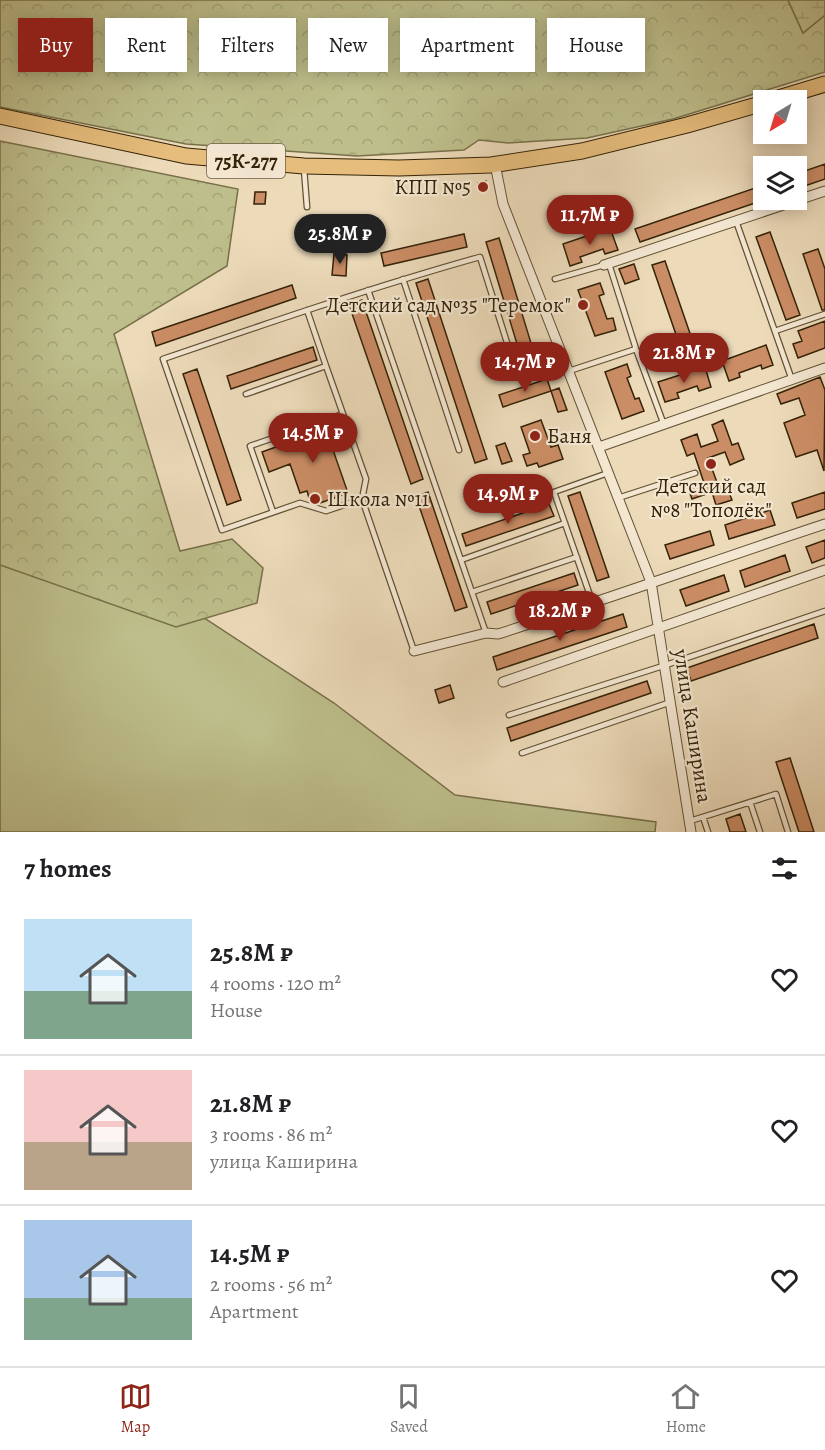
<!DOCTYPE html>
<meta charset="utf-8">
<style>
:root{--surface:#fff;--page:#f6f6f6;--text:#202124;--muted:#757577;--line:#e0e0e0;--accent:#8f2418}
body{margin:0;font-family:Alegreya,serif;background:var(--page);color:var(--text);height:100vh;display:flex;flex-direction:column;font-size:22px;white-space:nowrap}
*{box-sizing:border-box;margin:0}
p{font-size:20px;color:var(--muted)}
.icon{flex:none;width:33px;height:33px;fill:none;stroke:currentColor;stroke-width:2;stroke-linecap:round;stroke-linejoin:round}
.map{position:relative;height:832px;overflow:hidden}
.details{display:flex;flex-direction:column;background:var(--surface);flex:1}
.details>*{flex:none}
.guide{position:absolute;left:18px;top:18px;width:789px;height:54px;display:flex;gap:12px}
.needle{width:39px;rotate:218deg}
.fabs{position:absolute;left:753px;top:90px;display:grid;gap:12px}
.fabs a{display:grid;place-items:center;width:54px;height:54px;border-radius:0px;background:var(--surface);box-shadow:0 3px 15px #0003;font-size:30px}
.price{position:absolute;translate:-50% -51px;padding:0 14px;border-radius:21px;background:var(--accent);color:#fff;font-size:20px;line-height:39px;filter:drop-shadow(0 2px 3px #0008)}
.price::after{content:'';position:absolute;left:50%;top:36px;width:18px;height:14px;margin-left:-9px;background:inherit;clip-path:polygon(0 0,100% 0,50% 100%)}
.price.current{background:#222;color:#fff}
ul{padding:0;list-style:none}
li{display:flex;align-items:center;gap:18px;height:150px;padding:0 24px}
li+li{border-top:2px solid var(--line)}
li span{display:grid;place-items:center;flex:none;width:168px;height:120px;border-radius:0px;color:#555}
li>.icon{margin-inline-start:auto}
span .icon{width:72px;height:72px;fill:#fffc;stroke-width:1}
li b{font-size:26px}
h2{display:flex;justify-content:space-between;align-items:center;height:72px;padding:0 24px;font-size:26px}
.tag{padding:0 21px;border-radius:0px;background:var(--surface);box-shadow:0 3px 15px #0003;font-size:21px;line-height:54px}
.tag.current{background:var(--accent);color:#fff}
.tab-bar{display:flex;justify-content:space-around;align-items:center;height:84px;border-top:2px solid var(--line);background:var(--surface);font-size:16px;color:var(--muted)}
.tab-bar a{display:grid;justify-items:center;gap:3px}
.tab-bar .current{color:var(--accent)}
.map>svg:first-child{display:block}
</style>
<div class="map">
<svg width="825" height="832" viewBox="0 0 825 832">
<defs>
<pattern id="forest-crowns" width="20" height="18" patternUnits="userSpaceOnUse" patternTransform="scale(1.5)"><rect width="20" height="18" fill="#bdbe8b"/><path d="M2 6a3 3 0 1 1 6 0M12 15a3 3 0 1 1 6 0" fill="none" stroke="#a3a376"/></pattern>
<pattern id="wetland-marsh" width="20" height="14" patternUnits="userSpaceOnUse" patternTransform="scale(1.5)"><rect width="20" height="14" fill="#bdbe8b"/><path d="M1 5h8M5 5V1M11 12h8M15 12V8" fill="none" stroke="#a3a376"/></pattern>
</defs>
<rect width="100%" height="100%" fill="#ecdab9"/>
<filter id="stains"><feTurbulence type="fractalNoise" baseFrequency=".00333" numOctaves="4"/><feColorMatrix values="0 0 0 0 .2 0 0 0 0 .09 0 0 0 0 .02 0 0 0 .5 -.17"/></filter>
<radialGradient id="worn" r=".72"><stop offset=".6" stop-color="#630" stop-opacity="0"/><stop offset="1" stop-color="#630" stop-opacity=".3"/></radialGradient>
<path fill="#bdbe8b" stroke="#78704a" stroke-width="1.5" d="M0,521L76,534L334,703L455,795L656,822L655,832H0Z"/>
<path fill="url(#forest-crowns)" stroke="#78704a" stroke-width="1.5" d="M0,0H788L803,33L825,15V72L673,119L587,138L508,143L479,140L464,150L357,156L186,144L0,107Z
M0,141L238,189L227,266L114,334L180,551L232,539L263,568L257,603L176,627L0,565Z"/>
<path fill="url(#wetland-marsh)" stroke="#78704a" stroke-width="1.5" d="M788,0H825V15L803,33Z"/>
<path fill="#cb8d65" stroke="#342308" stroke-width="1.5" d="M825,164V179L796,189V174Z
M486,181L488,190L480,192L478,183Z
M764,185V200L640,242L635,229Z
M255,192H266L265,204H254Z
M610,228L618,250L605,254L603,249L580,257L582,262L570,266L563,244Z
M770,232L800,315L786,320L756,237Z
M464,234L467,247L384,266L381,253Z
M499,238L534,353L521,357L486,242Z
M818,249L825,269V310H822L803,254Z
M334,254L347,255L346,276L332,275Z
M665,261L694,345L681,349L652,265Z
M634,264L639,279L625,284L619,269Z
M428,279L487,459L475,463L416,283Z
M600,283L604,294L599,296L607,319L613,318L616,330L595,336L578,290Z
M292,285L296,298L156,346L152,332Z
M362,300L423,479L411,484L349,305Z
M825,321V348L798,358L793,344L802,341L798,331Z
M766,345L773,365L762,369L761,365L739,373L740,377L729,381L722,361Z
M313,347L317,360L231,389L227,376Z
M627,364L631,376L627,378L635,399L639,398L644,411L622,419L605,372Z
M705,367L711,387L699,391L697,386L677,393L679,398L665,402L658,382Z
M197,369L241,500L227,505L183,374Z
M820,377L825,390L824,471L817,450L796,457L784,423L805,415L799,398L781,404L777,394Z
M547,379L551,391L503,407L499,395Z
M559,388L567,410L558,412L551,391Z
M541,420L551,447L558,445L563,459L539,467L537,463L527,466L523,455L530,453L521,427Z
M723,420L732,445L738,443L744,459L730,465L725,452L708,458L718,485L725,482L732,500L716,505L712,492L692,499L688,488L704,483L694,453L687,456L681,440L697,434L701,447L718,441L712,425Z
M336,422L344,446L333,450L348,493L320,503L318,495L309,498L307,491L300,493L290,464L269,472L262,452L287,443L289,450L320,440L316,429Z
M505,443L512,461L502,464L496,446Z
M428,492L467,607L455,611L416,497Z
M580,492L609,577L597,581L568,496Z
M825,492V509L797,518L792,503Z
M549,504L554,516L466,546L462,534Z
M770,510L775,525L729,539L725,525Z
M710,531L714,545L670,559L665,545Z
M825,540V558L812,563L806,547Z
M785,555L790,571L745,587L740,571Z
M574,573L578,585L491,614L487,602Z
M724,575L729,591L686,606L680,590Z
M623,614L627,627L497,670L493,657Z
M814,624L818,638L691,681L687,668Z
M647,681L651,693L511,741L507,728Z
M450,685L454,698L439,703L435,690Z
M790,758L814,832H799L776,762Z
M740,814L746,832H730L726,819Z"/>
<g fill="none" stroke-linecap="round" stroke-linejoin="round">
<g stroke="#625134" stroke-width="7">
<path id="lane" d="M304,169L307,207
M736,221L792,380
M609,264L636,349L664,425
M403,279L459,450
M555,279L604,265
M368,290L486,633
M775,331L825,314
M326,366L366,479L362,499L414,651
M569,371L636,349
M246,394L326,366L307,310
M618,498L695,473
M362,499L326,511L300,503L222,530L163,359C268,323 373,287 480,257L515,368L562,354
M273,512L250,446L343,414
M461,560L565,523
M472,592L577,557
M593,604L554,492L608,473
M509,715L666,665L825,611
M522,753L671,702
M750,802L760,832
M703,817L708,832
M690,821L776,794L788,832"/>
</g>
<g stroke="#625134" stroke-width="11">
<path id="street" d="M495,164L503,204L651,582L691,832
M604,265L825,191
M599,447L825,368
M414,651L486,633L498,634C608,599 716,560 825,524
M503,682L825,570"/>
</g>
<g stroke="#342308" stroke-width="17">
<path id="primary" d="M772,100L825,84
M0,116L186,156L304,166L399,168L491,165L582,151L687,125L764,103"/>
</g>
<use href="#lane" stroke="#f3e7d2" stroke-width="4.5"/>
<use href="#street" stroke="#f3e7d2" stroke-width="9"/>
<use href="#primary" stroke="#e6bd7c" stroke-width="15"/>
</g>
<g fill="#8f2418" stroke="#f3e7d2" stroke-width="2">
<circle cx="483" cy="187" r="6"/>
<circle cx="583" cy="305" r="6"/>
<circle cx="535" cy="436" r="6"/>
<circle cx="711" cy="464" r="6"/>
<circle cx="315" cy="499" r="6"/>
</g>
<g text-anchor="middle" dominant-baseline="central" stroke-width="4.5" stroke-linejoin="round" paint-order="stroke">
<rect fill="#f3e7d2" stroke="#6d5e45" stroke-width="1.5" x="207" y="144" width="78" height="34" rx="4.5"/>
<g font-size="20" font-weight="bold" fill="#342308">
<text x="246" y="161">75К-277</text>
</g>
<g font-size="21" fill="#342308" stroke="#f3e7d2" text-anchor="end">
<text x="471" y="187">КПП №5</text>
<text x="571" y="305">Детский сад №35 "Теремок"</text>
<text x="547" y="436" text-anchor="start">Баня</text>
<text x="711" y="486" text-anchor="middle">Детский сад<tspan x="711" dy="24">№8 "Тополёк"</tspan></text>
<text x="327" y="499" text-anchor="start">Школа №11</text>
</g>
<g font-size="21" fill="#342308" stroke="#f3e7d2">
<text transform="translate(693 726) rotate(81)">улица Каширина</text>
</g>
</g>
<rect width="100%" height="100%" filter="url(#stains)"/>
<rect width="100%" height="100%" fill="url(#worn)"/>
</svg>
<div class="fabs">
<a><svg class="needle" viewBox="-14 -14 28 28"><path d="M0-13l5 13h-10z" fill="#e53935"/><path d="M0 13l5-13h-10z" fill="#757577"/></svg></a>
<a><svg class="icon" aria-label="layers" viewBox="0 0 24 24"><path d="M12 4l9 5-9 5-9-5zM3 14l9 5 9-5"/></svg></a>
</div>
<b class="price" style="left:590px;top:246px">11.7M ₽</b>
<b class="price current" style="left:340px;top:265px">25.8M ₽</b>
<b class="price" style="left:684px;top:384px">21.8M ₽</b>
<b class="price" style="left:525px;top:393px">14.7M ₽</b>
<b class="price" style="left:313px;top:464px">14.5M ₽</b>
<b class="price" style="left:508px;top:525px">14.9M ₽</b>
<b class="price" style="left:560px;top:642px">18.2M ₽</b>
<div class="guide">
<a class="tag current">Buy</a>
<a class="tag">Rent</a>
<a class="tag">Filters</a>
<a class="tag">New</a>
<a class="tag">Apartment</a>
<a class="tag">House</a>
</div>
</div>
<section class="details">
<h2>7 homes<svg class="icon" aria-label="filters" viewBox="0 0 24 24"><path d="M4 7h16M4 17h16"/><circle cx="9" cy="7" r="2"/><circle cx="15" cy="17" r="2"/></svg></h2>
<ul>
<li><span style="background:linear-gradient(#bfe0f5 60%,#7fa58c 0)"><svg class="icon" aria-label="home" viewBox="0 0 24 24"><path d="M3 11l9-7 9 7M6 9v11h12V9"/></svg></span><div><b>25.8M ₽</b><p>4 rooms · 120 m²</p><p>House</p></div><svg class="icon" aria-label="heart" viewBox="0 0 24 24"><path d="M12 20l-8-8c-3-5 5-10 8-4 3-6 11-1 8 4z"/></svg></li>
<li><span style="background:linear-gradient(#f6c9c9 60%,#b9a48a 0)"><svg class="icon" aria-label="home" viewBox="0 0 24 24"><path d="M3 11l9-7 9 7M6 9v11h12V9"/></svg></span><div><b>21.8M ₽</b><p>3 rooms · 86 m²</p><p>улица Каширина</p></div><svg class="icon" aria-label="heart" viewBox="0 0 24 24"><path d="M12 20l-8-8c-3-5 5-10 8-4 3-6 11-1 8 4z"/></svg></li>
<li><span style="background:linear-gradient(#a9c7e8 65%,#7fa58c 0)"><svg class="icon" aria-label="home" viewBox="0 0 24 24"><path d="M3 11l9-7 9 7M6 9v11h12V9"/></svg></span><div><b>14.5M ₽</b><p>2 rooms · 56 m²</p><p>Apartment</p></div><svg class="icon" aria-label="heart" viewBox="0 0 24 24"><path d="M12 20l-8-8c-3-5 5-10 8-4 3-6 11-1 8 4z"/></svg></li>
</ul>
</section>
<nav class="tab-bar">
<a class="current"><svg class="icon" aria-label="map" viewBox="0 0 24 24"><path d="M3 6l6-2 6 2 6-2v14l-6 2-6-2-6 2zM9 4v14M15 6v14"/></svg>Map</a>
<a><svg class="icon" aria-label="saved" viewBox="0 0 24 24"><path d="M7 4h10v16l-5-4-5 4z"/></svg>Saved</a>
<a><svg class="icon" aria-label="home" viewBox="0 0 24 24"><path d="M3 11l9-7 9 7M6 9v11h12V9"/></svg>Home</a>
</nav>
